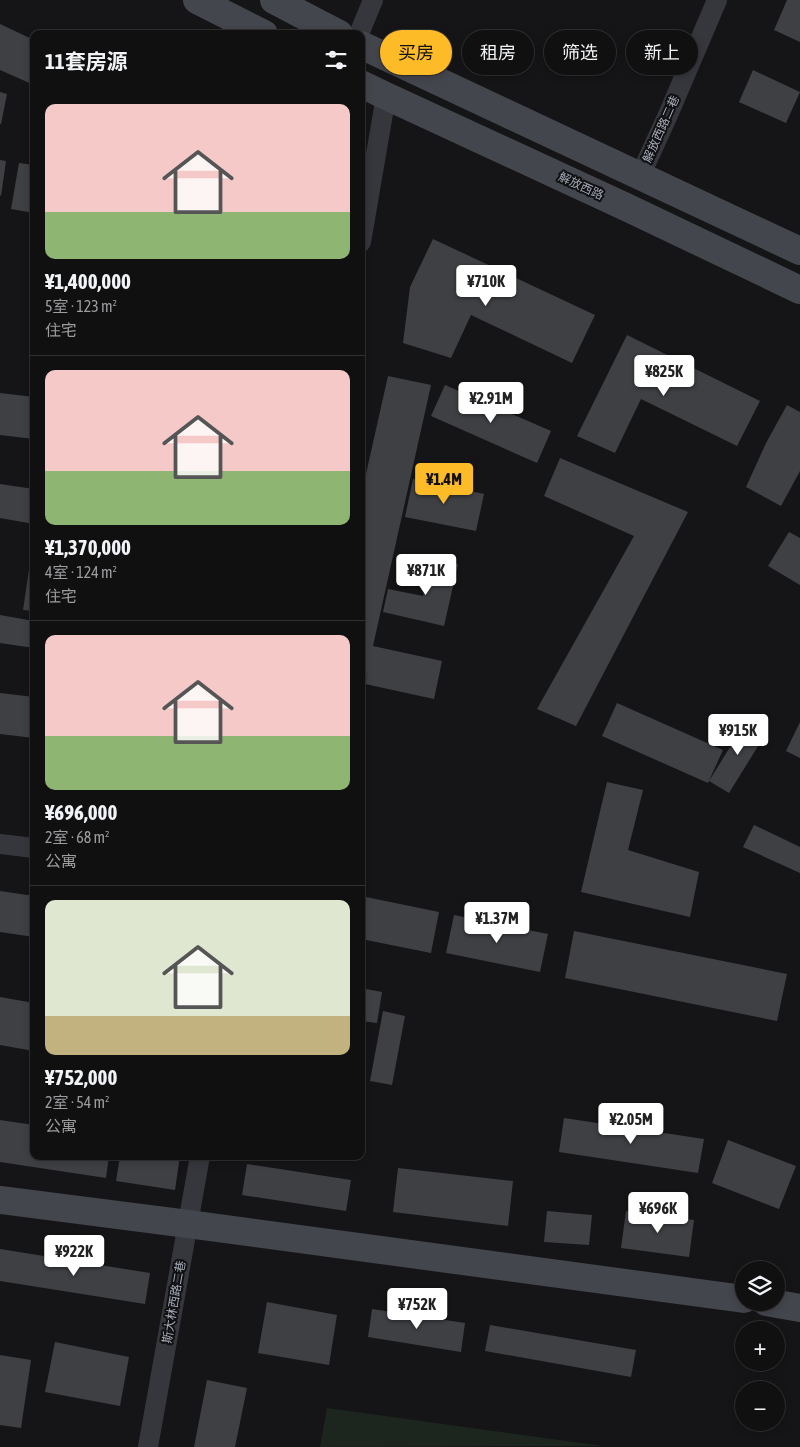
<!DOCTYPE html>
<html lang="zh">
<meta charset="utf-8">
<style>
:root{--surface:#101011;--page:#19191a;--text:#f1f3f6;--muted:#9c9d9f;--line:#303031;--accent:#fdbb28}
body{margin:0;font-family:"Asap Condensed","Noto Sans SC",sans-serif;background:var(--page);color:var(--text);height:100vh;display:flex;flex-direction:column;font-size:19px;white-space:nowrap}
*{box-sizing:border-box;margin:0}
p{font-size:16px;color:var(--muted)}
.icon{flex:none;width:28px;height:28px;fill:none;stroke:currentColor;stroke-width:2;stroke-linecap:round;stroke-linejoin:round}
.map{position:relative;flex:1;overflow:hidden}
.drawer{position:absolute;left:30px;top:30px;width:335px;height:1130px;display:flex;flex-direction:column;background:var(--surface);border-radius:10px;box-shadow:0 2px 8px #0003,0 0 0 1px var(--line)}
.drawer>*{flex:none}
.guide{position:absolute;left:380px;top:30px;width:345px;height:45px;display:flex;gap:10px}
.controls{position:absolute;left:735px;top:1261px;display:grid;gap:10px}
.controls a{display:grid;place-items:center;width:50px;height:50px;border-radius:50%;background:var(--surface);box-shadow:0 2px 8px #0003,0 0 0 1px var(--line);font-size:25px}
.price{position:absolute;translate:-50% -42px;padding:0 11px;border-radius:5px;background:#fff;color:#222;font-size:16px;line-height:32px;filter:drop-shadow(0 1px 2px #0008)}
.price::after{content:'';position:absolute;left:50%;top:30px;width:15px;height:11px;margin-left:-8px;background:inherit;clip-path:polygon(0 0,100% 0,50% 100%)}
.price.active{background:var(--accent);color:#111}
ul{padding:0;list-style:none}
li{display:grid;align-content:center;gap:10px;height:265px;padding:0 15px}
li+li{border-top:1px solid var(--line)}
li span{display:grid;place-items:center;height:155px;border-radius:10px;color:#555}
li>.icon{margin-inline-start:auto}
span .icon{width:90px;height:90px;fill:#fffc;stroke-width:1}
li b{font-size:21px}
h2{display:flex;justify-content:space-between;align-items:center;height:60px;padding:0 15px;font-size:21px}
.pill{padding:0 18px;border-radius:22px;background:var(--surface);box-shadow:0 2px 8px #0003,0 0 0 1px var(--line);font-size:18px;line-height:45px}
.pill.active{background:var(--accent);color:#111}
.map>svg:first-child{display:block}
</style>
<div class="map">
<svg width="800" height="1447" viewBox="0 0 800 1447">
<rect width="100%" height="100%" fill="#151517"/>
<path fill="#1d261e" d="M327,1408L603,1446L320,1447Z"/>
<path fill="#3f4044" d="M787,0H800V42L774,30Z
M0,24L34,40V85L0,70Z
M753,70L800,92L786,123L739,102Z
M0,92L7,94L1,124H0Z
M0,160L6,161L1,196L0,195Z
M19,163L34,165V213L11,209Z
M433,239L595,315L572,363L471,315L451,358L403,343L410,287Z
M627,335L760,401L737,446L641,399L615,453L577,436Z
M388,376L431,385L373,646L442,661L434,699L365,684L368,671L365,682L361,681V496Z
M445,385L551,431L537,463L431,416Z
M0,393L34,397V439L0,435Z
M787,405L800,412V471L781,506L746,487L766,443Z
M560,458L688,512L576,726L537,709L634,536L544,496Z
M413,479L484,494L476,531L405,517Z
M0,484L34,489V524L0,518Z
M789,532L800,538V585L768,566Z
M432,558L458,564L444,626L383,612L388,589L423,596Z
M30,563H34V611L23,610Z
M0,615L34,621V648L0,643Z
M0,693L34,697V738L0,734Z
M617,703L723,750L708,783L602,736Z
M748,718L768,730L729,793L709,781Z
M800,722V758L786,751Z
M607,782L643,790L628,850L699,872L690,917L581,892Z
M754,825L800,847V873L743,847Z
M0,891L34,896V937L0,932Z
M361,896L439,912L431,953L361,939Z
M454,915L548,934L540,972L446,953Z
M574,931L787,974L777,1021L565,978Z
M361,988L382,992L377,1023L361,1021Z
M0,997L34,1003V1051L0,1045Z
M383,1011L405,1016L392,1085L370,1081Z
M564,1118L704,1139L698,1173L559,1152Z
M0,1120L34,1125V1156H109L106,1178L0,1162Z
M728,1140L796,1166L779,1209L712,1183Z
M120,1156H180L175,1190L116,1181Z
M247,1164L351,1180L346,1211L242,1195Z
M398,1168L513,1181L508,1226L393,1212Z
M547,1211L592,1215L589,1245L544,1242Z
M626,1211L694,1220L689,1257L621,1248Z
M0,1249L150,1273L145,1304L0,1281Z
M267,1302L337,1315L329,1365L258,1353Z
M372,1309L465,1323L461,1352L368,1337Z
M490,1325L636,1350L631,1377L485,1351Z
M55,1342L129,1357L120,1406L45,1392Z
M0,1355L31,1360L21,1428L0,1425Z
M207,1380L247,1388L235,1447H194Z"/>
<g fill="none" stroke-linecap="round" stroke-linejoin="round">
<path stroke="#36373d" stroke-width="20" d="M359,34L373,0
M640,176L668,115L717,0
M361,242L386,96
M0,844L34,848
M148,1447L200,1156"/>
<path stroke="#44464d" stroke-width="28" d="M197,0L264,34
M274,0L339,34
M361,45L800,251
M361,84L386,96L626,207L800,290
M0,1200L188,1224L744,1299
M766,1302L800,1308"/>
</g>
<g text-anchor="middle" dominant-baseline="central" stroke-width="4" stroke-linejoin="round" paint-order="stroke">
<g font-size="12" fill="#a6abb8" stroke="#101012">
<text transform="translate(661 129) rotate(-66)">解放西路二巷</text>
<text transform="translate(581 186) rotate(25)">解放西路</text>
<text transform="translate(174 1302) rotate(-80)">斯大林西路二巷</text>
</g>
</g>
</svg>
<div class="controls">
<a><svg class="icon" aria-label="layers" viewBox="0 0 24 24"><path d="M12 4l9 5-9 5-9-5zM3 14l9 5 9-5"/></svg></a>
<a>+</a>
<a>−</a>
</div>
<b class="price" style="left:486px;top:307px">¥710K</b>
<b class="price" style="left:664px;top:397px">¥825K</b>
<b class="price" style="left:491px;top:424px">¥2.91M</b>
<b class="price active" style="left:444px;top:505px">¥1.4M</b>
<b class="price" style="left:426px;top:596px">¥871K</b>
<b class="price" style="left:738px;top:756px">¥915K</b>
<b class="price" style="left:497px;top:944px">¥1.37M</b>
<b class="price" style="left:631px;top:1145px">¥2.05M</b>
<b class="price" style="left:658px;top:1234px">¥696K</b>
<b class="price" style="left:74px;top:1277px">¥922K</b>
<b class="price" style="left:417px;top:1330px">¥752K</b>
<div class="guide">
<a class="pill active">买房</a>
<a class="pill">租房</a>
<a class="pill">筛选</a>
<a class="pill">新上</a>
</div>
<section class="drawer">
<h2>11套房源<svg class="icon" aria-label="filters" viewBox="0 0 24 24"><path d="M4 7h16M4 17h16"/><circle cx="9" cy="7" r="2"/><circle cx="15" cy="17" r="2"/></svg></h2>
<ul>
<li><span style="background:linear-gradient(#f6c9c9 70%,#8fb573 0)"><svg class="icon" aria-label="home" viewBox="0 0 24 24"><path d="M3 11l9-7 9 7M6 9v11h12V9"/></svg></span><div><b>¥1,400,000</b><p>5室 · 123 m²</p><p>住宅</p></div></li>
<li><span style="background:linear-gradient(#f6c9c9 65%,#8fb573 0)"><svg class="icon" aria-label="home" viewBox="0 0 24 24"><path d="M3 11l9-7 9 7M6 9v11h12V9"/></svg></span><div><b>¥1,370,000</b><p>4室 · 124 m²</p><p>住宅</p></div></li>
<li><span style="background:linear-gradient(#f6c9c9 65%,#8fb573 0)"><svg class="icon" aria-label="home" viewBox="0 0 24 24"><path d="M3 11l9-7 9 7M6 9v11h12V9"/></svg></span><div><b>¥696,000</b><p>2室 · 68 m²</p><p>公寓</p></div></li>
<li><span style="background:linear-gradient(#dfe7d0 75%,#c2b280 0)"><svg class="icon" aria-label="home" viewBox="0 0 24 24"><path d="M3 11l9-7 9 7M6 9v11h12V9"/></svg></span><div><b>¥752,000</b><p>2室 · 54 m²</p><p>公寓</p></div></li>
</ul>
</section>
</div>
